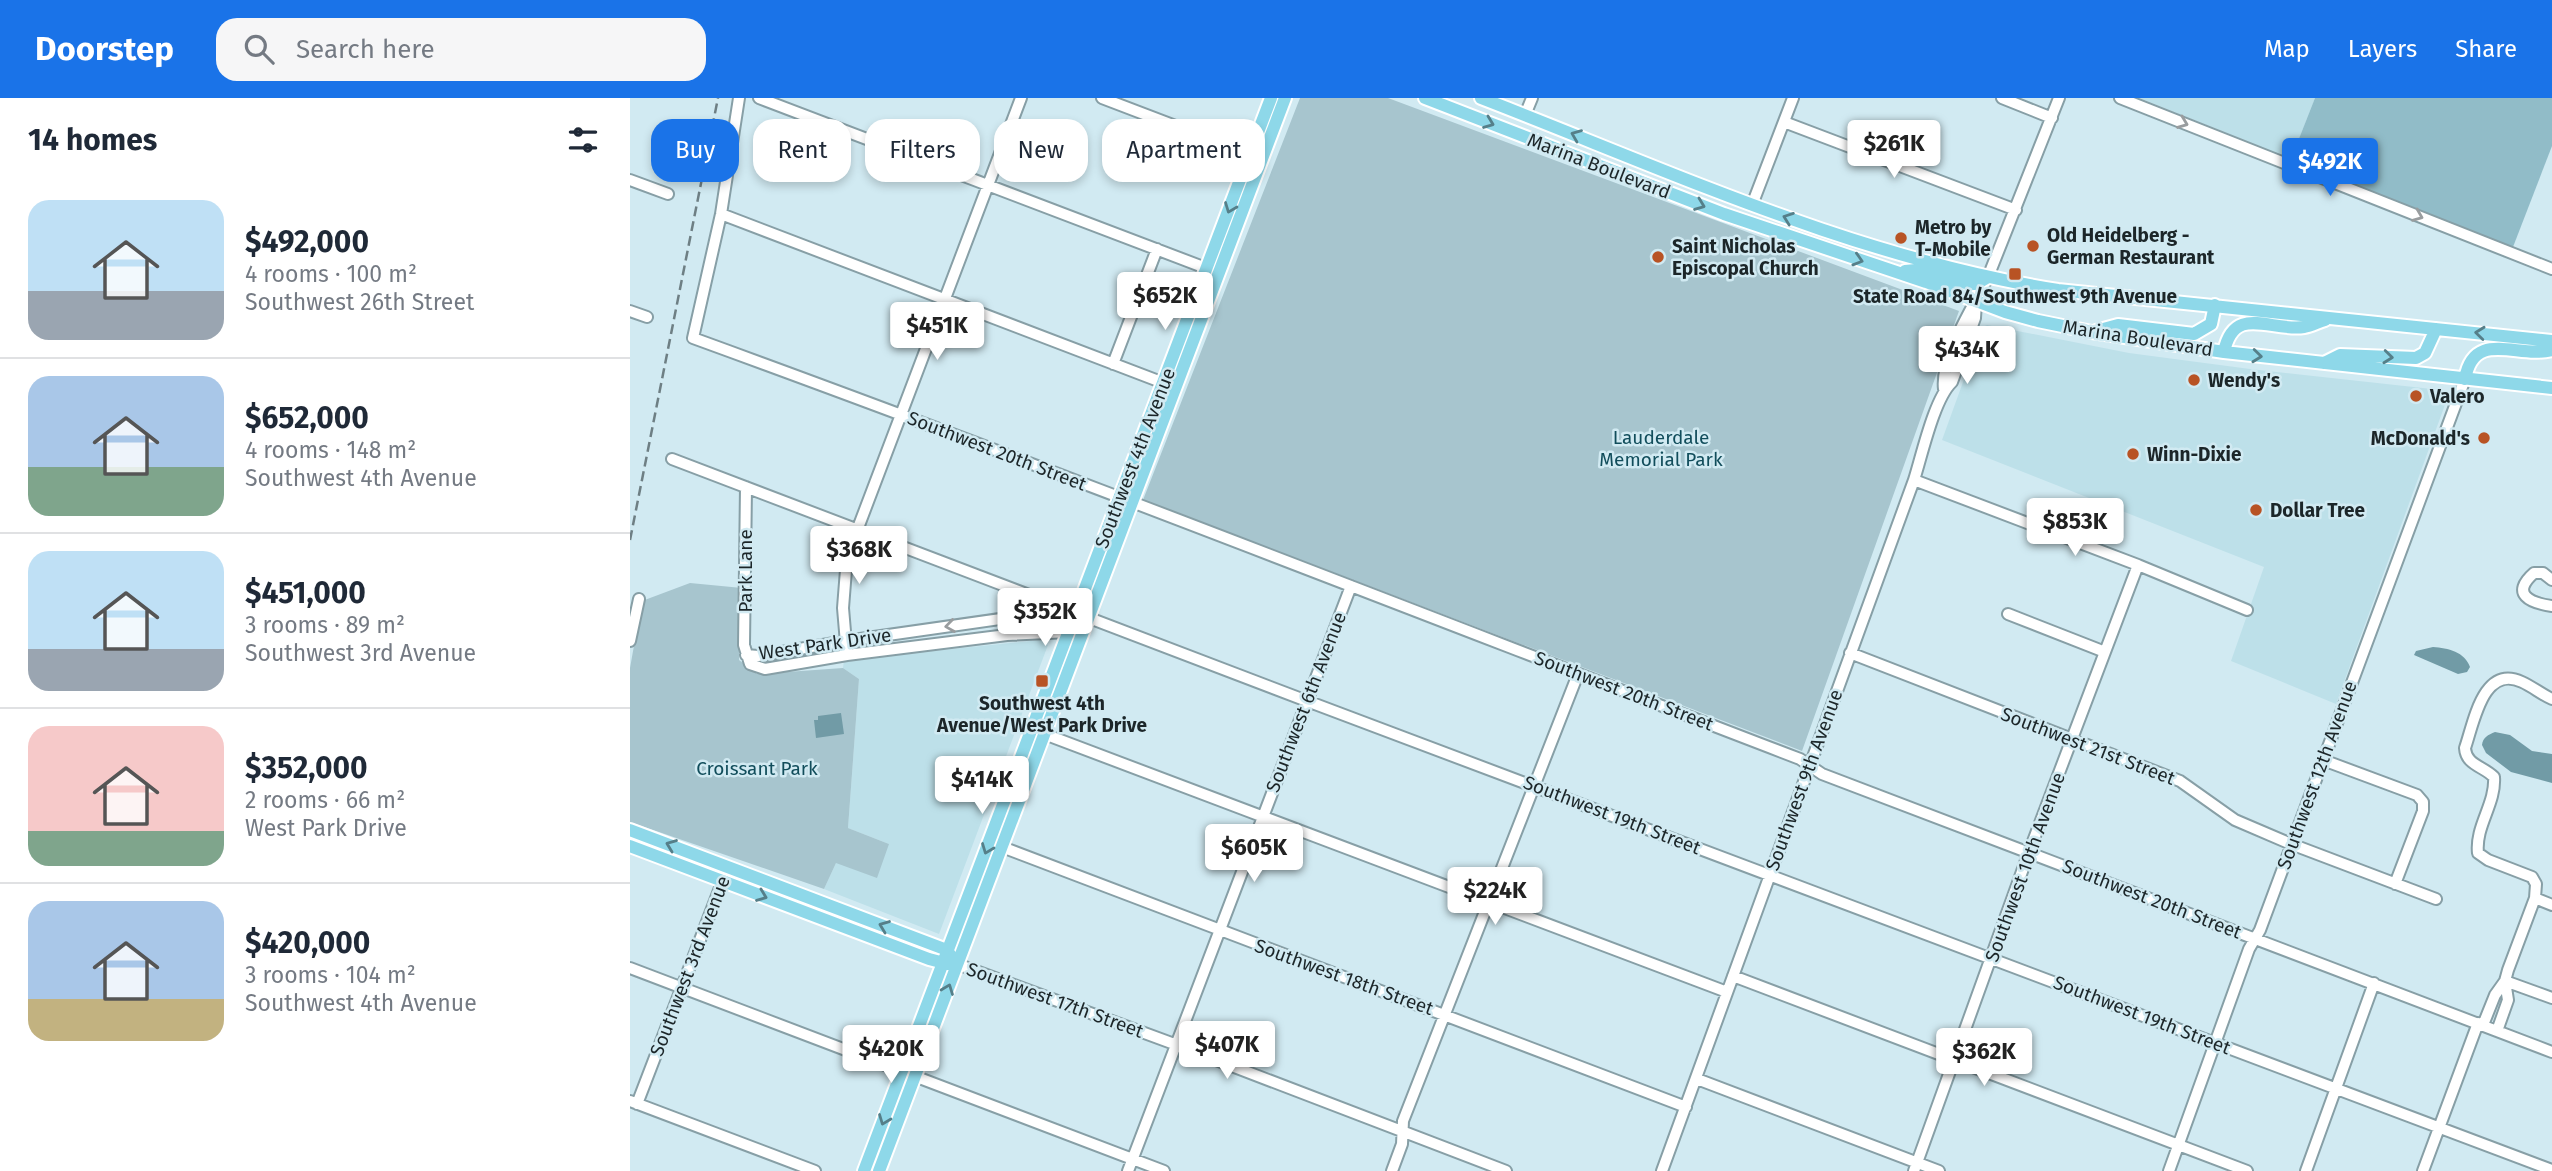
<!DOCTYPE html>
<meta charset="utf-8">
<style>
:root{--surface:#fff;--page:#f6f6f7;--text:#1f2937;--muted:#747a83;--line:#e0e1e3;--accent:#1a73e8}
body{margin:0;font-family:"Fira Sans",sans-serif;background:var(--page);color:var(--text);height:100vh;display:flex;flex-direction:column;font-size:26px;white-space:nowrap}
*{box-sizing:border-box;margin:0}
p{font-size:23px;color:var(--muted)}
.icon{flex:none;width:38px;height:38px;fill:none;stroke:currentColor;stroke-width:2;stroke-linecap:round;stroke-linejoin:round}
.map{position:relative;flex:1;overflow:hidden}
.sheet{display:flex;flex-direction:column;background:var(--surface);width:630px}
.sheet>*{flex:none}
.hud{position:absolute;left:21px;top:21px;width:665px;height:63px;display:flex;gap:14px}
.price{position:absolute;translate:-50% -60px;padding:0 16px;border-radius:7px;background:#fff;color:#222;font-size:23px;line-height:46px;filter:drop-shadow(0 2px 4px #0008)}
.price::after{content:'';position:absolute;left:50%;top:42px;width:21px;height:16px;margin-left:-10px;background:inherit;clip-path:polygon(0 0,100% 0,50% 100%)}
.price.selected{background:var(--accent);color:#fff}
ul{padding:0;list-style:none}
li{display:flex;align-items:center;gap:21px;height:175px;padding:0 28px}
li+li{border-top:2px solid var(--line)}
li span{display:grid;place-items:center;flex:none;width:196px;height:140px;border-radius:21px;color:#555}
li>.icon{margin-inline-start:auto}
span .icon{width:84px;height:84px;fill:#fffc;stroke-width:1}
li b{font-size:30px}
h2{display:flex;justify-content:space-between;align-items:center;height:84px;padding:0 28px;font-size:30px}
.chip{padding:0 24px;border-radius:21px;background:var(--surface);box-shadow:0 4px 10px #0003;font-size:24px;line-height:63px}
.chip.selected{background:var(--accent);color:#fff}
header{display:flex;align-items:center;gap:42px;box-sizing:border-box;height:98px;padding:0 35px;background:var(--accent);color:#fff}
header strong{font-size:33px}
nav{display:flex;gap:38px;margin-inline-start:auto;font-size:24px}
.search{width:490px;height:63px;background:var(--page);display:flex;align-items:center;gap:18px;box-sizing:border-box;padding:0 24px;border-radius:21px;color:var(--muted);font-size:26px}
main{display:flex;flex:1;min-height:0}
.map>svg:first-child{display:block}
</style>
<header>
<strong>Doorstep</strong>
<div class="search"><svg class="icon" aria-label="search" viewBox="0 0 24 24"><circle cx="10" cy="10" r="6"/><path d="M15 15l6 6"/></svg>Search here</div>
<nav><a>Map</a><a>Layers</a><a>Share</a></nav>
</header>
<main>
<section class="sheet">
<h2>14 homes<svg class="icon" aria-label="filters" viewBox="0 0 24 24"><path d="M4 7h16M4 17h16"/><circle cx="9" cy="7" r="2"/><circle cx="15" cy="17" r="2"/></svg></h2>
<ul>
<li><span style="background:linear-gradient(#bfe0f5 65%,#9aa5b1 0)"><svg class="icon" aria-label="home" viewBox="0 0 24 24"><path d="M3 11l9-7 9 7M6 9v11h12V9"/></svg></span><div><b>$492,000</b><p>4 rooms · 100 m²</p><p>Southwest 26th Street</p></div></li>
<li><span style="background:linear-gradient(#a9c7e8 65%,#7fa58c 0)"><svg class="icon" aria-label="home" viewBox="0 0 24 24"><path d="M3 11l9-7 9 7M6 9v11h12V9"/></svg></span><div><b>$652,000</b><p>4 rooms · 148 m²</p><p>Southwest 4th Avenue</p></div></li>
<li><span style="background:linear-gradient(#bfe0f5 70%,#9aa5b1 0)"><svg class="icon" aria-label="home" viewBox="0 0 24 24"><path d="M3 11l9-7 9 7M6 9v11h12V9"/></svg></span><div><b>$451,000</b><p>3 rooms · 89 m²</p><p>Southwest 3rd Avenue</p></div></li>
<li><span style="background:linear-gradient(#f6c9c9 75%,#7fa58c 0)"><svg class="icon" aria-label="home" viewBox="0 0 24 24"><path d="M3 11l9-7 9 7M6 9v11h12V9"/></svg></span><div><b>$352,000</b><p>2 rooms · 66 m²</p><p>West Park Drive</p></div></li>
<li><span style="background:linear-gradient(#a9c7e8 70%,#c2b280 0)"><svg class="icon" aria-label="home" viewBox="0 0 24 24"><path d="M3 11l9-7 9 7M6 9v11h12V9"/></svg></span><div><b>$420,000</b><p>3 rooms · 104 m²</p><p>Southwest 4th Avenue</p></div></li>
</ul>
</section>
<div class="map">
<svg width="1922" height="1073" viewBox="0 0 1922 1073">
<rect width="100%" height="100%" fill="#d1eaf2"/>
<path fill="#bde0e9" d="M1509,0H1685L1661,61Z
M1357,227L1499,255L1620,271L1820,293L1706,606L1601,563L1634,469L1312,342L1353,229Z
M410,542L418,547L309,836L194,791L206,765L259,746L218,730L229,581L213,570L214,562Z"/>
<path fill="#a7c5ce" d="M670,0H758L1329,213L1172,653L513,402Z
M60,485L112,490L109,562L127,576L213,570L229,581L218,730L259,746L247,780L206,765L194,791L0,724V570L12,503Z"/>
<path fill="#91bcc8" d="M1685,0H1922V48L1883,149L1661,61Z"/>
<path fill="#719ba6" d="M1803,549C1818,550 1835,554 1840,569L1837,574L1828,576L1784,557L1786,553Z
M211,615L214,636L186,640L184,622H188V618Z
M1865,634L1880,637L1902,653L1922,656V685L1881,674L1856,655L1852,647C1853,639 1858,637 1865,634Z"/>
<g fill="none" stroke-linecap="round" stroke-linejoin="round">
<g stroke="#879fa6" stroke-width="14">
<path id="minor" d="M109,0L91,116L63,240C434,375 802,520 1170,661L1192,676L1922,954
M129,0L581,172
M472,0L632,61
M1372,0L1422,20
M1490,0L1922,171
M895,17L902,0
M1154,24L1386,112
M0,82L38,96
M1122,107L1163,0
M91,116L539,287
M0,213L17,219
M483,266L527,151
M1314,291C1310,259 1344,208 1358,179L1429,0
M42,361L677,603L1922,1072
M1284,382L1508,467L1617,512
M116,389L114,547L120,566L135,571L217,557L377,537L439,534
M1922,482L1913,475H1904C1880,496 1900,505 1922,508
M1378,516L1475,554
M0,543L9,501
M1220,555L1550,683L1605,722L1661,746L1806,801
M116,557L128,558L216,543L433,512
M217,557L213,510L217,459L391,0
M1922,601C1911,596 1903,589 1892,584C1853,566 1844,624 1835,650C1836,667 1853,668 1864,679C1866,706 1845,728 1848,755L1858,762L1902,779L1906,786L1905,800L1922,807
M409,634L1097,894
M1693,662L1787,697L1793,704V713L1765,786
M372,749L1056,1009
M327,866L547,947L876,1073
M0,870L534,1073
M1103,878L1617,1073
M1875,883L1922,900
M1853,927L1865,897L1875,883
M1867,933L1878,902L1875,883L1878,872L1905,800
M1067,981L1309,1073
M0,1003L185,1073
M7,1006L98,769
M498,1073L721,488
M762,1073L772,1046L773,1023L948,576
M1032,1073L1284,382C1292,357 1304,301 1322,284L1345,220L1346,204
M1284,1073L1399,754L1508,467
M1539,1073L1619,851L1630,832L1835,281
M1676,1073L1744,885
M1793,1073L1848,925"/>
</g>
<g stroke="#fff" stroke-width="16">
<path id="major" d="M795,0L1094,116L1296,184L1375,214L1408,223L1462,234L1594,254L1922,290
M851,0C1040,73 1226,160 1428,192L1922,243
M1275,173L1286,172L1339,186H1346L1358,179
M1466,233L1488,227L1564,236L1581,226L1585,207
M1594,254C1604,205 1641,234 1674,229C1681,228 1688,224 1695,222
M1694,265L1710,257L1786,260L1795,255L1806,231
M1835,281C1844,230 1888,261 1922,252
M0,732L317,852L321,858
M0,748L299,861L318,866
M234,1073L641,0
M249,1073L655,0"/>
</g>
<use href="#minor" stroke="#fff" stroke-width="10"/>
<use href="#major" stroke="#8ed8e9" stroke-width="12"/>
<path stroke="#6e7f84" stroke-width="2.5" stroke-dasharray="10 5" stroke-linecap="butt" d="M0,442L88,0"/>
</g>
<defs><path id="oneway-chevron" d="M-2-3.5L2.5 0L-2 3.5" fill="none" stroke-width="1.6" stroke-linecap="round" stroke-linejoin="round" transform="scale(1.75)"/></defs>
<g stroke="#557f89">
<use href="#oneway-chevron" transform="translate(859 25) rotate(21)"/>
<use href="#oneway-chevron" transform="translate(946 37) rotate(-158)"/>
<use href="#oneway-chevron" transform="translate(1070 107) rotate(21)"/>
<use href="#oneway-chevron" transform="translate(600 110) rotate(111)"/>
<use href="#oneway-chevron" transform="translate(1158 120) rotate(-160)"/>
<use href="#oneway-chevron" transform="translate(1228 162) rotate(17)"/>
<use href="#oneway-chevron" transform="translate(1850 235) rotate(-174)"/>
<use href="#oneway-chevron" transform="translate(1627 258) rotate(6)"/>
<use href="#oneway-chevron" transform="translate(1758 259) rotate(6)"/>
<use href="#oneway-chevron" transform="translate(41 747) rotate(-159)"/>
<use href="#oneway-chevron" transform="translate(357 751) rotate(111)"/>
<use href="#oneway-chevron" transform="translate(132 798) rotate(21)"/>
<use href="#oneway-chevron" transform="translate(254 828) rotate(-159)"/>
<use href="#oneway-chevron" transform="translate(318 891) rotate(-69)"/>
<use href="#oneway-chevron" transform="translate(254 1022) rotate(111)"/>
</g>
<g stroke="#999d9f">
<use href="#oneway-chevron" transform="translate(1553 25) rotate(21)"/>
<use href="#oneway-chevron" transform="translate(1788 118) rotate(22)"/>
<use href="#oneway-chevron" transform="translate(320 528) rotate(172)"/>
</g>
<g fill="#b85324" stroke="#d1eaf2" stroke-width="2.5">
<circle cx="1271" cy="140" r="7"/>
<circle cx="1403" cy="148" r="7"/>
<circle cx="1028" cy="159" r="7"/>
<rect x="1378" y="169" width="14" height="14" rx="3.5"/>
<circle cx="1564" cy="282" r="7"/>
<circle cx="1786" cy="298" r="7"/>
<circle cx="1854" cy="340" r="7"/>
<circle cx="1503" cy="356" r="7"/>
<circle cx="1626" cy="412" r="7"/>
<rect x="405" y="576" width="14" height="14" rx="3.5"/>
</g>
<g text-anchor="middle" dominant-baseline="central" stroke-width="5" stroke-linejoin="round" paint-order="stroke">
<g font-size="19" fill="#1c2629" stroke="#d1eaf2">
<text transform="translate(969 68) rotate(21)">Marina Boulevard</text>
<text transform="translate(1508 240) rotate(9)">Marina Boulevard</text>
<text transform="translate(367 353) rotate(21)">Southwest 20th Street</text>
<text transform="translate(505 360) rotate(-69)">Southwest 4th Avenue</text>
<text transform="translate(115 473) rotate(-90)">Park Lane</text>
<text transform="translate(195 546) rotate(-8)">West Park Drive</text>
<text transform="translate(994 593) rotate(21)">Southwest 20th Street</text>
<text transform="translate(676 604) rotate(-69)">Southwest 6th Avenue</text>
<text transform="translate(1458 648) rotate(21)">Southwest 21st Street</text>
<text transform="translate(1687 677) rotate(-70)">Southwest 12th Avenue</text>
<text transform="translate(1174 682) rotate(-70)">Southwest 9th Avenue</text>
<text transform="translate(982 717) rotate(21)">Southwest 19th Street</text>
<text transform="translate(1395 769) rotate(-70)">Southwest 10th Avenue</text>
<text transform="translate(1522 801) rotate(21)">Southwest 20th Street</text>
<text transform="translate(60 868) rotate(-69)">Southwest 3rd Avenue</text>
<text transform="translate(714 879) rotate(20)">Southwest 18th Street</text>
<text transform="translate(425 902) rotate(20)">Southwest 17th Street</text>
<text transform="translate(1512 917) rotate(21)">Southwest 19th Street</text>
</g>
<g font-size="19" font-weight="bold" fill="#1c2629" stroke="#d1eaf2" text-anchor="start">
<text x="1285" y="129">Metro by<tspan x="1285" dy="22">T-Mobile</tspan></text>
<text x="1417" y="137">Old Heidelberg -<tspan x="1417" dy="22">German Restaurant</tspan></text>
<text x="1042" y="148">Saint Nicholas<tspan x="1042" dy="22">Episcopal Church</tspan></text>
<text x="1385" y="198" text-anchor="middle">State Road 84/Southwest 9th Avenue</text>
<text x="1578" y="282">Wendy's</text>
<text x="1800" y="298">Valero</text>
<text x="1840" y="340" text-anchor="end">McDonald's</text>
<text x="1517" y="356">Winn-Dixie</text>
<text x="1640" y="412">Dollar Tree</text>
<text x="412" y="605" text-anchor="middle">Southwest 4th<tspan x="412" dy="22">Avenue/West Park Drive</tspan></text>
</g>
<g font-size="19" fill="#114d5b" stroke="#d1eaf2">
<text x="1031" y="339">Lauderdale<tspan x="1031" dy="22">Memorial Park</tspan></text>
<text x="127" y="670">Croissant Park</text>
</g>
</g>
</svg>
<b class="price" style="left:1264px;top:82px">$261K</b>
<b class="price selected" style="left:1700px;top:100px">$492K</b>
<b class="price" style="left:535px;top:234px">$652K</b>
<b class="price" style="left:307px;top:264px">$451K</b>
<b class="price" style="left:1337px;top:288px">$434K</b>
<b class="price" style="left:1445px;top:460px">$853K</b>
<b class="price" style="left:229px;top:488px">$368K</b>
<b class="price" style="left:415px;top:550px">$352K</b>
<b class="price" style="left:352px;top:718px">$414K</b>
<b class="price" style="left:624px;top:786px">$605K</b>
<b class="price" style="left:865px;top:829px">$224K</b>
<b class="price" style="left:597px;top:983px">$407K</b>
<b class="price" style="left:261px;top:987px">$420K</b>
<b class="price" style="left:1354px;top:990px">$362K</b>
<div class="hud">
<a class="chip selected">Buy</a>
<a class="chip">Rent</a>
<a class="chip">Filters</a>
<a class="chip">New</a>
<a class="chip">Apartment</a>
</div>
</div>
</main>
